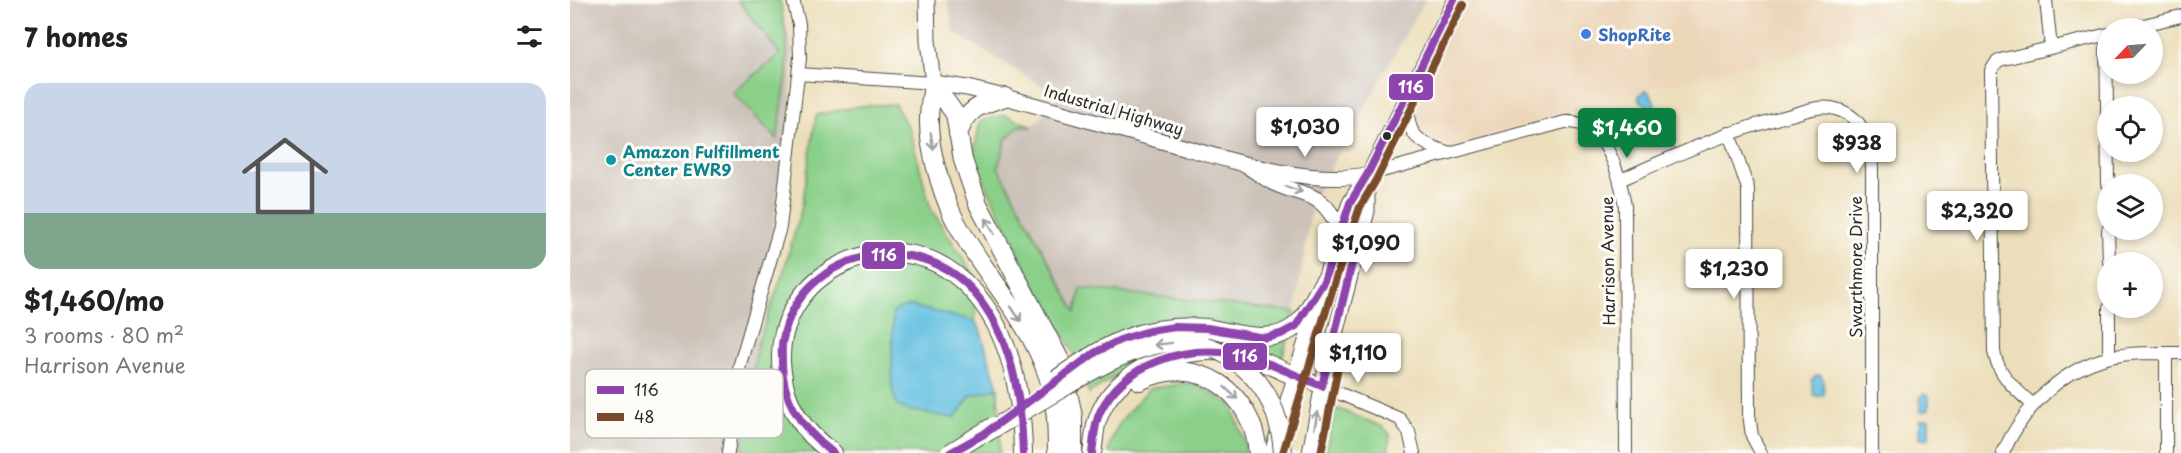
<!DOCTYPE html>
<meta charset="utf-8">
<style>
:root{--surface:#fff;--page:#f2f2f2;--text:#222;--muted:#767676;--accent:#0b8043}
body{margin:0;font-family:"Playpen Sans",sans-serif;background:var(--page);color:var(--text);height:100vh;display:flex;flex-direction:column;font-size:22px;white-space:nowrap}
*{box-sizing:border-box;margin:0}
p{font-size:20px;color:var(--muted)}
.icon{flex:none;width:33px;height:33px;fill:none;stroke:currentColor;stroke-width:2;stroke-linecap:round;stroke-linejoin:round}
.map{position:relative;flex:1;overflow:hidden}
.panel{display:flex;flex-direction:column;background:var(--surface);width:570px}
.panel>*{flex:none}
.needle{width:39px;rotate:245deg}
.controls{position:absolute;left:1527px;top:18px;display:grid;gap:12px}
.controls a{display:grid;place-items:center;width:66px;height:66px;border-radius:50%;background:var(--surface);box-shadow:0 3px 9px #0003;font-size:30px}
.price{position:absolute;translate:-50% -51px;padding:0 14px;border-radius:6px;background:#fff;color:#222;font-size:20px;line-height:39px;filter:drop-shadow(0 2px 3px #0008)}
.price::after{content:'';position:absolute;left:50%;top:36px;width:18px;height:14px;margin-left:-9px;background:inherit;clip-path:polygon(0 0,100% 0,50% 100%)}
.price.on{background:var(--accent);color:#fff}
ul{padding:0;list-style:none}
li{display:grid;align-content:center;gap:12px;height:318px;padding:0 24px}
li span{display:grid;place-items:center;height:186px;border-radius:18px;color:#555}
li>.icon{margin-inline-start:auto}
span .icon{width:108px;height:108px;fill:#fffc;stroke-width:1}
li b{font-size:26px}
h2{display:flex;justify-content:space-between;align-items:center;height:72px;padding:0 24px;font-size:26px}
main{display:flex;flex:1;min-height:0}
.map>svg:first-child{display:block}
</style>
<main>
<section class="panel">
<h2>7 homes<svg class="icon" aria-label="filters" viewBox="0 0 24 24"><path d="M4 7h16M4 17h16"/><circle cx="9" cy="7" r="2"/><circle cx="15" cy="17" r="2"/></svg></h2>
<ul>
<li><span style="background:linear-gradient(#c9d6e8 70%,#7fa58c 0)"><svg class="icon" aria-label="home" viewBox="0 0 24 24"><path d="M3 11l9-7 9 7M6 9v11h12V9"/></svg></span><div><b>$1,460/mo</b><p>3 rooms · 80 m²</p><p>Harrison Avenue</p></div></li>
</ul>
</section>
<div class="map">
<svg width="1611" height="453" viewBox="0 0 1611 453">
<rect width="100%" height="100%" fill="#fdfcf7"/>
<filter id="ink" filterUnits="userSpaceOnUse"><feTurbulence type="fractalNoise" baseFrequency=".0167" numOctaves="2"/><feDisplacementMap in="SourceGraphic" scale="12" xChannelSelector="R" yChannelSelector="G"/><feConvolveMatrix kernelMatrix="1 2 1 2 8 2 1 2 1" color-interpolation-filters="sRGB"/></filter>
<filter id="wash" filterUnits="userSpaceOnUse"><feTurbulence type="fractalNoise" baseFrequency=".008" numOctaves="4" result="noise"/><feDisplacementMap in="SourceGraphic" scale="24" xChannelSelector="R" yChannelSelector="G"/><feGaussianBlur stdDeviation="1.35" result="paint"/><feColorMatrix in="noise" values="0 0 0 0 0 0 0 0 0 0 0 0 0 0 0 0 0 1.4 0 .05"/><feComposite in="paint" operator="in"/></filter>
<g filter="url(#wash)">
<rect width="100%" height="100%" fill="#ecdeba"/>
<path fill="#edd7bb" d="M885,0H1322L1320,26L1041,100L877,152L839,124L845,76Z"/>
<path fill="#ccc2b9" d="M0,0H209L223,50L220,106L172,453H0Z
M377,0H855L743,199L725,312L511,288L507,313L428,167L436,139L449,126L463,127L488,96L384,32Z"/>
<path fill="#8bd08a" stroke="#5b7e5a" stroke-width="1.5" d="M168,0H210L217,42V75L207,139L163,93L210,54Z
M325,104L340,131L361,209L408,281L405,321L340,306L400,396L428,388L430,453H172L187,345L214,270L232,206L246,115L290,106Z
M435,115L463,127L449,126L436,139L428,167L506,312L511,288L725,312L712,358L680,348L586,351L519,393L502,350L468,293L403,158L410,121Z
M621,383L661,404L676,446V453H539C540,427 564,406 580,388Z
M766,408L813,427L820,434L818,453H755Z"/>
<path fill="#63c0e1" stroke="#477686" stroke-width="1.5" d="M1075,91H1078L1084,100L1085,108L1082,111L1077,110L1076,105L1068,99L1070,94Z
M340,306L405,321L410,329L428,388L400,396L385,418L337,410L327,405L322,388L323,313L330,308Z
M1250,375L1253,379L1254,394L1252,396H1244L1242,380L1246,376Z
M1353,394L1359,396V409L1353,412L1350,410V397Z
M1359,419V438L1350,439V420Z"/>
</g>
<g filter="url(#ink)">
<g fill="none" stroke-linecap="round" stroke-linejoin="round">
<g stroke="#484640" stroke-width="14">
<path id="minor" d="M1476,0L1481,48
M1561,28L1611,16
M1536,35L1538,184
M229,74L363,83
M841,95C833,131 844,142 877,152
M1159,133L1178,189L1179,414L1182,436L1191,453
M797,175L995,122C1035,119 1050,174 1055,206L1056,453
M797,175L884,0
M1050,180C1106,155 1161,130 1221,115C1234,111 1248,106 1261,108C1293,114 1300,140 1302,167V453
M1538,230L1539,262
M1539,308V357
M1596,353V453
M752,386L830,419L839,432L844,453
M1463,405C1445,389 1429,376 1424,352L1421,71L1426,63L1430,60L1538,34
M158,453L170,364L210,227L230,58L229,24L223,0
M1433,453C1453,408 1492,368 1541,357C1564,352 1588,353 1611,353"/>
</g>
<g stroke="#484640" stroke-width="17">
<path id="major" d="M357,0L358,41L363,83L397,88L435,97C490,112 545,128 599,143C659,160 736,186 797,175
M680,168C688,173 696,179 704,183C738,199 751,189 770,230
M724,376L752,386
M702,453L770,230L780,203L797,175
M740,453L756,368L797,211V175"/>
</g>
<g stroke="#484640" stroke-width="20">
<path id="highway" d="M363,83L385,114L393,160L408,204L492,364L503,416V453
M363,83C362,95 359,107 359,119C358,146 371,191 383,216C409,269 454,312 475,368C486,395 487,424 487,453
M388,134C398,107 410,105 435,97
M637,328C669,334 709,349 733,318C741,307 747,293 754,281
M570,381C627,352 683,392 688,453
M263,453C234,433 216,407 212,372C199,280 310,219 383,273C438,314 452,389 453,453
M522,453C524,443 524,431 527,421C544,367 612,344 664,353C685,357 705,367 724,376"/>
</g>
<use href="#minor" stroke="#fff" stroke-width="12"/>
<use href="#major" stroke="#fff" stroke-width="15"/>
<use href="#highway" stroke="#fff" stroke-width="18"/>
<g stroke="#484640" stroke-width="20" stroke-linecap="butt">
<path id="highway-bridge" d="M487,379C538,343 573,323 637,328
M414,434C441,418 467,403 494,387C548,355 612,317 671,365C698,387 711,418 713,453
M380,453L424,426"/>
</g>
<use href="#highway-bridge" stroke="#fff" stroke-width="18"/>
<g stroke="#fdfcf7" stroke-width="12">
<path id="bus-1" d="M263,453C233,430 211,400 212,361C212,354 211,346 213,339C230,251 345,226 403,291C442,336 451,396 453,453
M380,453L414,434L526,352L550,340L579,331L605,327L637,328L695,338L711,334L726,326L754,281L780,203L797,175L884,0
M522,453C524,440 524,424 530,412C554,363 614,345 665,354C695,359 723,375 752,386L782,263"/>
</g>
<g stroke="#fdfcf7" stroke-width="12">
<path id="bus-2" d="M713,453L764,284L790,207L806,180L893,5
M751,453L772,348"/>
</g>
<use href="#bus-1" stroke="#8e44ad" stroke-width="8"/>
<use href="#bus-2" stroke="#7a4b2a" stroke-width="8"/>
</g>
<defs><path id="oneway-shaft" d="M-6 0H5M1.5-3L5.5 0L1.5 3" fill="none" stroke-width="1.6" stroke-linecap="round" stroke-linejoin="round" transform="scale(1.5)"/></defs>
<g stroke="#a0a0a0">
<use href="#oneway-shaft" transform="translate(362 141) rotate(81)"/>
<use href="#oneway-shaft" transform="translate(724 189) rotate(18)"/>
<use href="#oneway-shaft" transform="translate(420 226) rotate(-118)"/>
<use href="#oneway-shaft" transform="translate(446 314) rotate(56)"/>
<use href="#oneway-shaft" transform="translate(593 344) rotate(173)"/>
<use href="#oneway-shaft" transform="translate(661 393) rotate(42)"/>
<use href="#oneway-shaft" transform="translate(746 420) rotate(-79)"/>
</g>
</g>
<circle fill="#3f7fe0" stroke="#fdfcf7" stroke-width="2" cx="1016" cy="34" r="6"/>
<circle fill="#2b2b2b" stroke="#fdfcf7" stroke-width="2" cx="817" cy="136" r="5"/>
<circle fill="#0f9aa8" stroke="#fdfcf7" stroke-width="2" cx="41" cy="160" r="6"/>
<g text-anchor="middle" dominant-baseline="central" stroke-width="6" stroke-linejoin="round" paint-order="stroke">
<g font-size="16" font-weight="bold" fill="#366cbe" stroke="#fdfcf7" text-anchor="start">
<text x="1028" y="34">ShopRite</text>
</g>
<g font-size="16" fill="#2b2b2b" stroke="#fdfcf7">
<text transform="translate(544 109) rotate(16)">Industrial Highway</text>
<text transform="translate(1037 261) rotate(-91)">Harrison Avenue</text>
<text transform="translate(1285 267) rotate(-90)">Swarthmore Drive</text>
</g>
<g font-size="16" font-weight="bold" fill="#0d838f" stroke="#fdfcf7" text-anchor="start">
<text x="53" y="151">Amazon Fulfillment<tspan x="53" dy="18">Center EWR9</tspan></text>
</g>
</g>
<rect x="15" y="369" width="198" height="69" rx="9" fill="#fdfcf7" stroke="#bebdba" stroke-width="1.5"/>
<rect x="27" y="386" width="27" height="8" fill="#8e44ad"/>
<rect x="27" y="413" width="27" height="8" fill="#7a4b2a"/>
<g font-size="16" fill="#2b2b2b">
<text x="64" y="396">116</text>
<text x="64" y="423">48</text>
</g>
<g stroke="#fdfcf7" stroke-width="2">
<rect x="818" y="73" width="46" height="28" rx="6" fill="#8e44ad"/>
<rect x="291" y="241" width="45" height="29" rx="6" fill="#8e44ad"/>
<rect x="652" y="342" width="46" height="29" rx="6" fill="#8e44ad"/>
</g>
<g font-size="16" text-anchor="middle" font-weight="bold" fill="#fff">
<text x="841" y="93">116</text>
<text x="314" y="261">116</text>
<text x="675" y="362">116</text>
</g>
</svg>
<div class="controls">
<a><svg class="needle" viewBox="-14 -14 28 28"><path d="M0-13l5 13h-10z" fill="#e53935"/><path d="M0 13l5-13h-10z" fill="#767676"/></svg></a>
<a><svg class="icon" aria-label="locate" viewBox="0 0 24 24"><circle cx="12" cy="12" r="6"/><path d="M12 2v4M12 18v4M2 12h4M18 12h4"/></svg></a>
<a><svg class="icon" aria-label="layers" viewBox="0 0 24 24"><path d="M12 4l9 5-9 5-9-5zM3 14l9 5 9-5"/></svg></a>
<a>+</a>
</div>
<b class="price" style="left:735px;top:158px">$1,030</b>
<b class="price on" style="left:1057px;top:159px">$1,460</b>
<b class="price" style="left:1287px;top:174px">$938</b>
<b class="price" style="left:1407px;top:242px">$2,320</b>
<b class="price" style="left:796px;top:274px">$1,090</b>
<b class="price" style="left:1164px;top:300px">$1,230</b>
<b class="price" style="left:788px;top:384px">$1,110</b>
</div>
</main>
